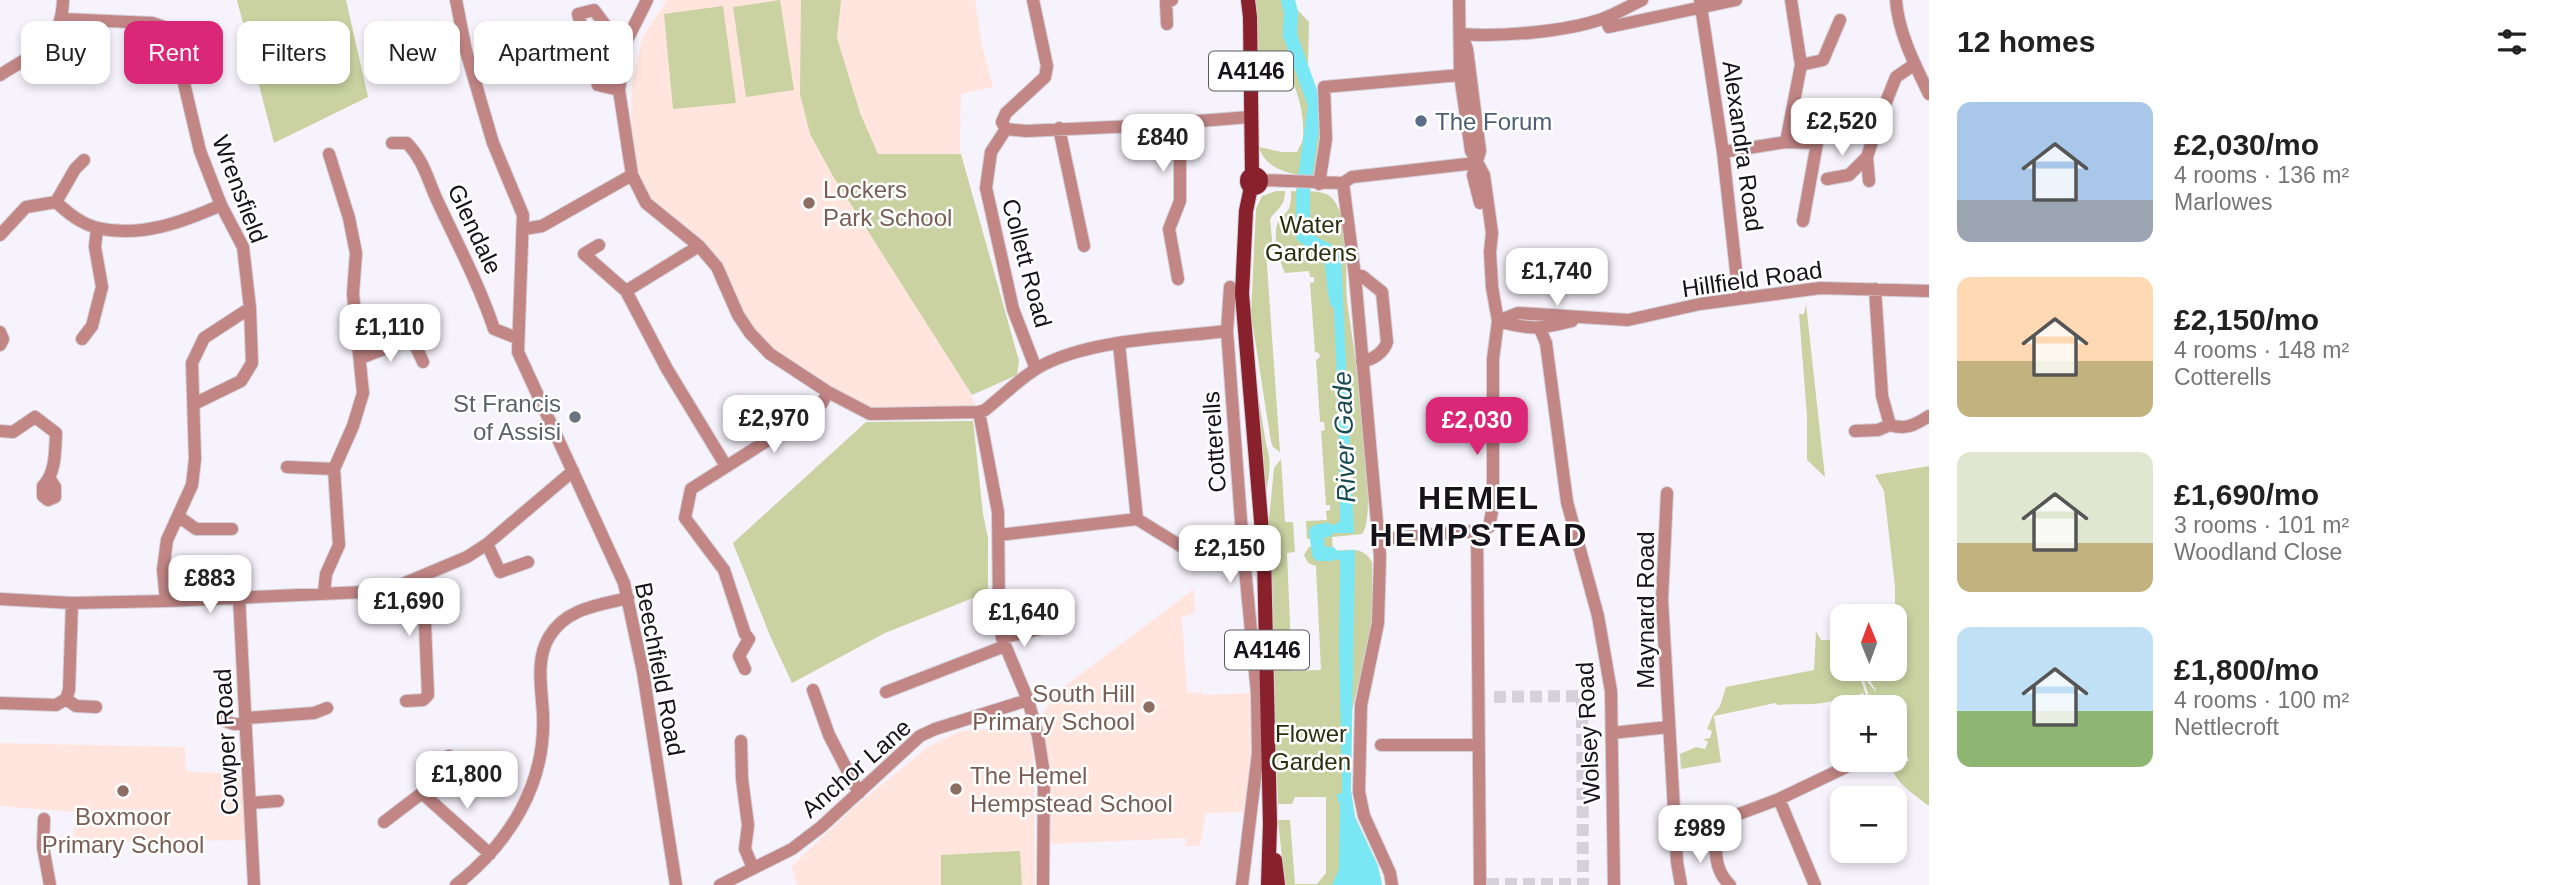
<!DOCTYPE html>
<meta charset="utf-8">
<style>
:root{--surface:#fff;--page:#f6f6f6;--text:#222;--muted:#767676;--accent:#db2777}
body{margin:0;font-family:Arial,sans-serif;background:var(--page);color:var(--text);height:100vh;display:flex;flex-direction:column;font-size:26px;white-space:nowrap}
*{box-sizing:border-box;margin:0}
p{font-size:23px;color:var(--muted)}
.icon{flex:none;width:38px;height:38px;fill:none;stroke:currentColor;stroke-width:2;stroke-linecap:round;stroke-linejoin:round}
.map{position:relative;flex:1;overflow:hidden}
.drawer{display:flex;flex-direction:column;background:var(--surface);width:630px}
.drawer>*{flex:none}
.hud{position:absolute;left:21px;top:21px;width:665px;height:63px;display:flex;gap:14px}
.needle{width:46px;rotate:359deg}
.fabs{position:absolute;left:1830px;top:604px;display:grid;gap:14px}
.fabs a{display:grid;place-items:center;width:77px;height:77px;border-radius:14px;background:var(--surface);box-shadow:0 4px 10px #0003;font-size:35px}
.price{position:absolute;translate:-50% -60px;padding:0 16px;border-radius:14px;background:#fff;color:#222;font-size:23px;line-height:46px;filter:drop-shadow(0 2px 4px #0008)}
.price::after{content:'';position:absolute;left:50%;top:42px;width:21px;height:16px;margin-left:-10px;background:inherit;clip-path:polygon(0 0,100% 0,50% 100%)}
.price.on{background:var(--accent);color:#fff}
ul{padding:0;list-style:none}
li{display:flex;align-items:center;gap:21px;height:175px;padding:0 28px}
li span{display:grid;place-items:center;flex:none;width:196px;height:140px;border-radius:14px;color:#555}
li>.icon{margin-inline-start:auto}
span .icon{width:84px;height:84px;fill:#fffc;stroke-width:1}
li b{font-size:30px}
h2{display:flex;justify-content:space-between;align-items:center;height:84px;padding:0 28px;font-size:30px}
.tag{padding:0 24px;border-radius:14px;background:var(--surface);box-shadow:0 4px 10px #0003;font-size:24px;line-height:63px}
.tag.on{background:var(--accent);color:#fff}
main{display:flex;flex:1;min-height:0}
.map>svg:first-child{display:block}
</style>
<main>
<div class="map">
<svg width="1929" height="885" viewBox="0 0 1929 885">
<rect width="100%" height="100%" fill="#f7f3fc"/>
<path fill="#ffe5de" d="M667,0H975L982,45L993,87L961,94L959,175L976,382L967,388L978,408L881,410L841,398L766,343L749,325L738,306L721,261L651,200L630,153L632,82L643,36Z
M1194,589L1195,613L1182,617L1187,693L1202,692V695L1251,693L1252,762L1249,812L1206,813L1200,846H1186V838L1051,844L1048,756L1039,720L1058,691Z
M1030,726L1034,769L1035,885H797L791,867L852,809L929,746L961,731Z
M0,743L185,747L186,771L244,775L248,840L74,843V812L0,806Z"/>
<path fill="#c9d2a0" d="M237,0H346L368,97L274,143Z
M780,0L794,90L746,97L733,7Z
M801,0H841L837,38L860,113L878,154H961L1019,361L1017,375L972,395L833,176L810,134L800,94Z
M1254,0H1288L1309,22L1308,66L1315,90L1320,93L1324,142L1316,178C1294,174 1266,172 1259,147L1282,152H1297C1299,147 1303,142 1303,137C1305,117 1297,79 1281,67L1256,75Z
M723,6L736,103L673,109L664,14Z
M1276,191H1285C1285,206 1278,208 1270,219L1273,250L1266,251L1280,452L1273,447L1271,442L1251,314L1256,209L1262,196Z
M1291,191C1303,192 1324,189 1332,198C1353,222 1343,278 1348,308C1353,342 1380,514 1362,534L1332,537L1333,551C1350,550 1363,546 1372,562V618L1365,658L1351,714V791L1355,817L1378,866L1382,885H1285L1278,820H1290L1295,884H1317L1326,873V797H1295L1292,804H1278L1268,530L1274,468L1281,459L1285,522H1293L1295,552L1287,553L1292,671L1321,670L1316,566L1308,563L1304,555L1309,547H1321V551H1325L1324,538L1307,539L1306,521L1327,520L1326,511L1330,510V505H1326L1321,431L1325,430L1324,422H1320L1316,360L1320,357L1319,353L1315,352L1310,283L1314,282V277H1310L1309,271L1285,273C1279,260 1273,238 1277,225C1281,210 1292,219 1291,191Z
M1806,304L1825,477L1807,460V416L1799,314H1804Z
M1256,381L1266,444C1273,465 1268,478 1265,500Z
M973,421L983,514L988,538V592L885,633L792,683L771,638L733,543L866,422Z
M1929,466V806C1911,792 1896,784 1889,762L1909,761L1905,750L1895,755V707H1872L1863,677L1877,693L1864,669L1895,668V587L1884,491L1875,475Z
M1816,631L1821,640H1843V668L1853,669L1854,672L1859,674L1870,707H1868L1863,693L1852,698L1843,696C1828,707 1797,703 1778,705L1775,703L1714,716L1721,762L1681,769L1680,754L1696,747L1705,749L1708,742L1703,739L1710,738L1712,731L1707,729L1713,715L1720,706L1726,687L1814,670Z
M1020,851L1022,885H941V855Z"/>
<path fill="#79e8f4" d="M1306,236C1322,239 1334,242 1341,258L1354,533H1319V538H1314V531L1328,529L1340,521L1339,429L1334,309L1330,304L1327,285L1333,283V267L1321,262L1301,241L1302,237Z
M1316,547H1320L1321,552L1355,550L1351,791L1355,817L1378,866L1382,885H1332L1339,869L1340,803L1338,802L1337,794L1342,793V778L1339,650L1340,560L1317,555Z"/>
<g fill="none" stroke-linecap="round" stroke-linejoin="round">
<path stroke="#79e8f4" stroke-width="14" d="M1288,0L1291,13L1290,35L1315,105L1303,193V236L1331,255L1335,292
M1327,530L1316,532L1319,554H1331"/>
<path stroke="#d5d1da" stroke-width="12" stroke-dasharray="12 6" stroke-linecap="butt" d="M1487,884H1583L1582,696L1488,697"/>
<g stroke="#d3cfd8" stroke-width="14">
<path id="minor" d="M456,0L466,51L493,143L523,215L518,352L624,583L643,672L676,885
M647,0L626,42L619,90L632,175L646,203L699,246L717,267L738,315L750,333L770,354L828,392L870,414L979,412L985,410C1003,396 1022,376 1041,366C1091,339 1170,338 1227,331
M1700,0L1723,152L1739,298
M1896,0C1898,32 1915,65 1929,94
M1605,18L1609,27L1736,0
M63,19L152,23L167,28L179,40L183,79L200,151L221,205L243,247L250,308L252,363L241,381L194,404
M1167,24L1166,2L1172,0
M1461,34L1467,49L1480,151L1473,175L1480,203
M1461,34C1501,37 1564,32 1602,19C1616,14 1629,6 1642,0
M1801,65L1823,60L1840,20
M0,75C34,53 62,45 63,0
M619,90L598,85L578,14L594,10L609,30L626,42
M1059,128L1084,246
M1006,129L991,152L986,188L1013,309L1036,369
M1006,129L1026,131L1135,126L1250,117
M1006,129L1002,122L1006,113L1045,77L1047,66L1033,0
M1786,142L1817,143L1803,221
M392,143H407C424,161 427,178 437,200C457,243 479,284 494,329L517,338
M1723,152L1786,142L1801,65L1791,0
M1827,179L1849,175L1867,157
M1261,180L1343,183L1352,177L1476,163
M1869,181L1867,157L1880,117L1896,77L1915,64
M1343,183L1355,276L1380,556L1378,623L1361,705L1359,792L1364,816L1390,873L1392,885
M1319,184L1326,139L1324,87L1460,75
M56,202L75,169L84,160
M524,229L542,226L632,175
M0,235L26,207L56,202C68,213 81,224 98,228C140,238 183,222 221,205
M599,245L584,254L626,291L667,369L726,466
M1355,276H1362L1382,292L1387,342C1384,352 1373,360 1362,361
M1178,279L1169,229L1180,201V123
M1230,287L1227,331L1243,548L1257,693L1258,753L1242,885
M1875,289L1882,396L1890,425
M626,291L699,246
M1498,321L1518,313L1628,320L1700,304L1820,288L1929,291
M1498,321C1530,330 1541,329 1572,321
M1540,329L1546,343L1567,502L1598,616L1611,691L1614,885
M0,332L3,339L0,345
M82,339L92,326L102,287L95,247L97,228
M1119,344L1137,519
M361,358L412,338L423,362
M979,412L998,512L999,612L1002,638L1028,700L1038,736L1044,774L1043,885
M0,431L13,432L35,417L56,433C55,451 56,473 43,486V496L48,500L55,497V487L50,479
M1855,431L1878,430L1890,425C1906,430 1915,425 1929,416
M287,467L334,469
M1667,493L1662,600L1677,862L1681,885
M178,516L196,529H232
M1477,531L1480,885
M999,535L1137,519L1192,553L1243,548
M1378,539L1477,531L1489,527L1493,506V359L1498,321L1492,287L1490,252L1492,233L1484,175L1471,151L1460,75L1459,0
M487,544L500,572L528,562
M324,592L326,574L339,545L334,469L353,426L363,393L353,294L356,253L349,218L329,154
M239,597L254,885
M0,599L72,603L166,601L386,591L467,557L487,544L573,471
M166,601L163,570L167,540L192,485L195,459L192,363L204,338L250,308
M1002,638L1052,626
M745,669L739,656L749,639L745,634L724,570L685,518L691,489L809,414L822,403L828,392
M813,690L829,735L859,793
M886,692L1005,646
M66,699L76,706L96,707
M406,701L423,700L428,695L424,601L414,581
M0,703L56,705L66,699L69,690L72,603
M246,718L314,713L327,708
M222,720L234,724H246
M1612,733L1668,727
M741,741L742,779L748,825L745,849L753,868
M1381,745H1478
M422,793L490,854
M1779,799L1815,885
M250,803L278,801
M44,819L43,847L50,885
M384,822L422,793L449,756
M1713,822C1718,847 1711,867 1730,885
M1675,827L1728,818L1779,799L1846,767
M456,885C509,843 546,785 543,715C542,690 535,660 549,637C566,608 599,605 628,598
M720,885L792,849L821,827L920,736L935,729L1028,700"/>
</g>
<g stroke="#d3cfd8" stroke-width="16">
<path id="major" d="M1248,0L1250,17L1252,174
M1247 181a7 7 0 1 1 14 0a7 7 0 1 1-14 0Z
M1251,187L1246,211L1242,294L1264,556L1270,824L1268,885
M1275,860L1278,885"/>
</g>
<use href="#minor" stroke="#c28685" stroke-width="12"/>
<use href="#major" stroke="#89212c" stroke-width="14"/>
</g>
<circle fill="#5c6f8a" stroke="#fff" stroke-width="2.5" cx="1421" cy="121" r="7"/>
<g fill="#8d6e63" stroke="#fff" stroke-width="2.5">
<circle cx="809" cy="203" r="7"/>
<circle cx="1149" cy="707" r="7"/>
<circle cx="956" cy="789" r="7"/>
<circle cx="123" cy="791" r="7"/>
</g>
<circle fill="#6b7280" stroke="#fff" stroke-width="2.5" cx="575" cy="417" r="7"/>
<g text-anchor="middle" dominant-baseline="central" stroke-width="5" stroke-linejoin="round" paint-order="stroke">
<g fill="#fff" stroke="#5c5a5f" stroke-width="2">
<rect x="1209" y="51.5" width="84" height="39" rx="5"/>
<rect x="1225" y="630.5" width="84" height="39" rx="5"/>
</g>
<g font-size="23" font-weight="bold" fill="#16131b">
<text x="1251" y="71">A4146</text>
<text x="1267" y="650">A4146</text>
</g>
<g font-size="24" fill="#4e5e75" stroke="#fff" text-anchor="start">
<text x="1435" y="121">The Forum</text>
</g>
<g font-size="24" fill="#16131b" stroke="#fff">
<text transform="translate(1743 146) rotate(82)">Alexandra Road</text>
<text transform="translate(240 189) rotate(69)">Wrensfield</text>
<text transform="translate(475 229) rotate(65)">Glendale</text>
<text transform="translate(1027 263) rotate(75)">Collett Road</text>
<text transform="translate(1752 279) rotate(-8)">Hillfield Road</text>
<text transform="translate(1214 442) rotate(-94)">Cotterells</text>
<text transform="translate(1645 610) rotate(-90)">Maynard Road</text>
<text transform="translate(660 669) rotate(79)">Beechfield Road</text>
<text transform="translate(1588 733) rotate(-93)">Wolsey Road</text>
<text transform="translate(226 742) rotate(-93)">Cowper Road</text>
<text transform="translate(856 768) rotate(-41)">Anchor Lane</text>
</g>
<g font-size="24" fill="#785e54" stroke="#fff" text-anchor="start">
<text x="823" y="189">Lockers<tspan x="823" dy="28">Park School</tspan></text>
<text x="1135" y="693" text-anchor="end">South Hill<tspan x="1135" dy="28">Primary School</tspan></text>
<text x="970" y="775">The Hemel<tspan x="970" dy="28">Hempstead School</tspan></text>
<text x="123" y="816" text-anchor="middle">Boxmoor<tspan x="123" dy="28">Primary School</tspan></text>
</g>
<g font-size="24" fill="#2a2f0d" stroke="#fff">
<text x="1311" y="224">Water<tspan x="1311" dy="28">Gardens</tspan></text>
<text x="1311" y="733">Flower<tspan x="1311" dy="28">Garden</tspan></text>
</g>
<g font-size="24" fill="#5b616d" stroke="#fff" text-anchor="end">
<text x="561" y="403">St Francis<tspan x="561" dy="28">of Assisi</tspan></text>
</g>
<g font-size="26" font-style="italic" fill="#174a4f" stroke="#fff">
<text transform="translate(1344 437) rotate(-92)">River Gade</text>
</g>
<g font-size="32" font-weight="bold" letter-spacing="2" fill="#16131b" stroke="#fff">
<text x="1479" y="498">HEMEL<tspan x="1479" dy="37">HEMPSTEAD</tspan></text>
</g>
</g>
</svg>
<div class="fabs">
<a><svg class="needle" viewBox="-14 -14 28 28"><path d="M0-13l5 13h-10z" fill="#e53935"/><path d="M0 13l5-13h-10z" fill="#767676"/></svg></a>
<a>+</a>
<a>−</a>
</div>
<b class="price" style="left:1842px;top:158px">£2,520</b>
<b class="price" style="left:1163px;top:174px">£840</b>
<b class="price" style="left:1557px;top:308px">£1,740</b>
<b class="price" style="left:390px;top:364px">£1,110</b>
<b class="price" style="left:774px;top:455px">£2,970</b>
<b class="price on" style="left:1477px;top:457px">£2,030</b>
<b class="price" style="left:1230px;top:585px">£2,150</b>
<b class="price" style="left:210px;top:615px">£883</b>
<b class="price" style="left:409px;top:638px">£1,690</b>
<b class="price" style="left:1024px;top:649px">£1,640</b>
<b class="price" style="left:467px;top:811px">£1,800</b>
<b class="price" style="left:1700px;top:865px">£989</b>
<div class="hud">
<a class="tag">Buy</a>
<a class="tag on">Rent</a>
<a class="tag">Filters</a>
<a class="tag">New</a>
<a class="tag">Apartment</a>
</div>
</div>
<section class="drawer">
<h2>12 homes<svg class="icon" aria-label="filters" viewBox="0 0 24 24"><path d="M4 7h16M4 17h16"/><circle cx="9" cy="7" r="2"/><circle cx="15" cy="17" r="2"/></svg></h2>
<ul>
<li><span style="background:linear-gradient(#a9c7e8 70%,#9aa5b1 0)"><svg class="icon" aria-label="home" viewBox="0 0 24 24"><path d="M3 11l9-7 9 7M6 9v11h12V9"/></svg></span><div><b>£2,030/mo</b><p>4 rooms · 136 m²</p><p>Marlowes</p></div></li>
<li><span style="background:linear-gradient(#ffd9b3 60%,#c2b280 0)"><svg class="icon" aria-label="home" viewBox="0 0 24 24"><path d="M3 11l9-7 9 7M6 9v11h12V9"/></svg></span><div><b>£2,150/mo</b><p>4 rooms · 148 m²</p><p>Cotterells</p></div></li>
<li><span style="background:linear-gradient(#dfe7d0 65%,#c2b280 0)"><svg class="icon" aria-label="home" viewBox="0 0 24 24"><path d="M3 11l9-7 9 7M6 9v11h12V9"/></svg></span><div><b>£1,690/mo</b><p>3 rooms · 101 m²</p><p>Woodland Close</p></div></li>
<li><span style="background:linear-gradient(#bfe0f5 60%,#8fb573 0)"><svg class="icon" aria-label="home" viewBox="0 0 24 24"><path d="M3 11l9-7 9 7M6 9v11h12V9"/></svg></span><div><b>£1,800/mo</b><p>4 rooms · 100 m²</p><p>Nettlecroft</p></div></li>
</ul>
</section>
</main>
